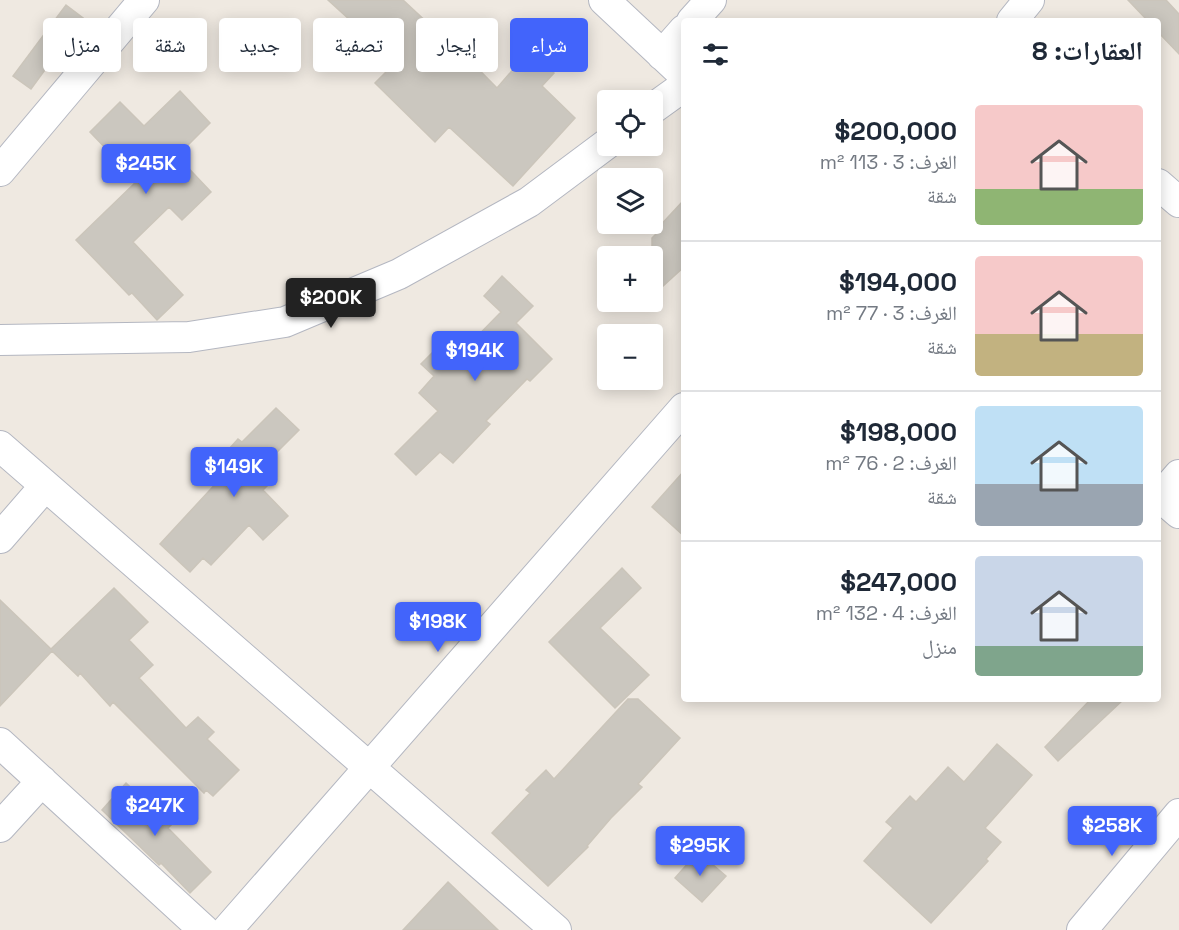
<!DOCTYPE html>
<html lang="ar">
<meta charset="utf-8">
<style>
:root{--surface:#fff;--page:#f6f6f7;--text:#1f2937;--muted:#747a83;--line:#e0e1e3;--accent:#4264fb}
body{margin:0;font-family:"Space Grotesk","Noto Naskh Arabic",sans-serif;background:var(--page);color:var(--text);direction:rtl;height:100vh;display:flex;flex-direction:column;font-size:22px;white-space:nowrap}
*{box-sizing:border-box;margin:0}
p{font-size:20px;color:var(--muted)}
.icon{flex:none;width:33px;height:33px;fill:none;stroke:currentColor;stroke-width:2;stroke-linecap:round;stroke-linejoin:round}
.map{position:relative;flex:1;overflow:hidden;direction:ltr}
.sheet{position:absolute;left:681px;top:18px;width:480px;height:684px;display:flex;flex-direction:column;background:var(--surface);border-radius:6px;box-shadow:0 3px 15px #0003;direction:rtl}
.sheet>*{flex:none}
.top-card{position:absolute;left:18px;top:18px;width:570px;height:54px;direction:rtl;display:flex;gap:12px}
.fabs{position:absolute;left:597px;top:90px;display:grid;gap:12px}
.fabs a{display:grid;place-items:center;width:66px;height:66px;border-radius:6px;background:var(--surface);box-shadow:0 3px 15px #0003;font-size:30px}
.price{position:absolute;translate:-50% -51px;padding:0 14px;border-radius:6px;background:var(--accent);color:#fff;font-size:20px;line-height:39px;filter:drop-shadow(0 2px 3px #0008)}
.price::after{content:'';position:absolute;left:50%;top:36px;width:18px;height:14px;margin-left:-9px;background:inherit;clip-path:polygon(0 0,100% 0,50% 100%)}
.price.selected{background:#222;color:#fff}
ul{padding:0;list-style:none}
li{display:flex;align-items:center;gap:18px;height:150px;padding:0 18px}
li+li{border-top:2px solid var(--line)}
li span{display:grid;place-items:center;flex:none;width:168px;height:120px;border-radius:6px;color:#555}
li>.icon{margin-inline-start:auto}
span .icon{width:72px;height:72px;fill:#fffc;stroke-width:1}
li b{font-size:26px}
h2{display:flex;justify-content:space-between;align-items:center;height:72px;padding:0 18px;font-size:26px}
.pill{padding:0 21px;border-radius:6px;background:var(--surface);box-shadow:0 3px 15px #0003;font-size:21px;line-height:54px}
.pill.selected{background:var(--accent);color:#fff}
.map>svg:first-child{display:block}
</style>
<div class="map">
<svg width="1179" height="930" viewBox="0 0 1179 930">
<rect width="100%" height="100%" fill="#efe9e1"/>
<path fill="#cbc7bf" stroke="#cbc5ba" stroke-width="1.5" d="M328,0H403L431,26L434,24L497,88L529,51L554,73L542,86L575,118L513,186L449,127L435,142L375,83L396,62Z
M1128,0H1166L1179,14V54L1158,32V21H1148Z
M66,5L83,18L31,89L13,76Z
M180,91L210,123L177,156L211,192L182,220L169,207L133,242L183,295L157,320L132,293L129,295L76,240L137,181L90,132L120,102L144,126Z
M684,200V267L652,296V238L658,232L656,230Z
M502,276L533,306L516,323L552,359L530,381L527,379L486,421L490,424L453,463L440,452L416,475L395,454L438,411L419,393L434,376L421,364L439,346L454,360L501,312L484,296Z
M276,408L299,430L262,467L274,479L263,490L288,516L263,540L249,525L211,565L203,558L190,572L160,544L221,478L211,469L238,439L242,442Z
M684,471V536L652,507Z
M622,568L641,588L600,628L649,675L615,708L549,642Z
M114,588L148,622L129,640L153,665L139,678L186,728L198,717L214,732L207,739L239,770L213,796L206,790L204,793L113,702L110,706L80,673L78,676L52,651L0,706V600L51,649Z
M628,699H638L680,738L638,784L642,787L611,818L587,846L588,847L548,886L492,833L530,793L526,790L546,770L554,779Z
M1091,699H1124L1058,761L1045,747Z
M997,744L1032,775L985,828L1001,842L986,859L988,861L931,923L864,861L893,828L886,822L910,796L916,802L948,767L964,782Z
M126,783L171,825L168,828L211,872L190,893L161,863L159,865L102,810Z
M698,852L726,876L702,902L675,878Z
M448,882L498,930H403Z"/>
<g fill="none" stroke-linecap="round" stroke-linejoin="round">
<g stroke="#b4b7c1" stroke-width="32">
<path id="minor" d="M604,0L684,75
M692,21L711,0
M1012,21L1029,0
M662,55L684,30
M652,109L684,86
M0,171L144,0
M1158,184L1179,202
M0,340L189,337L285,322L399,274L529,202L608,143
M0,446L556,930
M1158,495L1179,513
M1160,497L1179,475
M0,538L45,486
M0,743L204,930
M0,827L42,781
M227,930L684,408
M1082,930L1179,814"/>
</g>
<use href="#minor" stroke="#fff" stroke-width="30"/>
</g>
</svg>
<div class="fabs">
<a><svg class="icon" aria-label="locate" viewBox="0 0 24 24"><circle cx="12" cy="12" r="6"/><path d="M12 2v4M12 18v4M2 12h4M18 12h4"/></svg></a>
<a><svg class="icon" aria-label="layers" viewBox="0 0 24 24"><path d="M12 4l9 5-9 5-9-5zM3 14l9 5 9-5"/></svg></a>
<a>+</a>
<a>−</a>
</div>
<b class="price" style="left:146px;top:195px">$245K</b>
<b class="price selected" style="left:331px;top:329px">$200K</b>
<b class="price" style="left:475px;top:382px">$194K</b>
<b class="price" style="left:234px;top:498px">$149K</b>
<b class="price" style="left:438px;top:653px">$198K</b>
<b class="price" style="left:155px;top:837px">$247K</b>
<b class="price" style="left:1112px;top:857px">$258K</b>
<b class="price" style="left:700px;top:877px">$295K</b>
<div class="top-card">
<a class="pill selected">شراء</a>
<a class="pill">إيجار</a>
<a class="pill">تصفية</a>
<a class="pill">جديد</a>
<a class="pill">شقة</a>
<a class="pill">منزل</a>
</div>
<section class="sheet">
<h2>العقارات: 8<svg class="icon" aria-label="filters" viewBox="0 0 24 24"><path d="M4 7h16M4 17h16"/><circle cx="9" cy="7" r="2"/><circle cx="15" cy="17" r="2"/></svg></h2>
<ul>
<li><span style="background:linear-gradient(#f6c9c9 70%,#8fb573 0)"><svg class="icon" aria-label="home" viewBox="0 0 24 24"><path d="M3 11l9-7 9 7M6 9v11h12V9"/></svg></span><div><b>$200,000</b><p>الغرف: 3 · 113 m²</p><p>شقة</p></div></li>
<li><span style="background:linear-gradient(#f6c9c9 65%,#c2b280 0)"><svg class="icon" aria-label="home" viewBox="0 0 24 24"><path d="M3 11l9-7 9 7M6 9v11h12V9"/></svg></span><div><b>$194,000</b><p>الغرف: 3 · 77 m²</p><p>شقة</p></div></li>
<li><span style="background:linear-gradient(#bfe0f5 65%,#9aa5b1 0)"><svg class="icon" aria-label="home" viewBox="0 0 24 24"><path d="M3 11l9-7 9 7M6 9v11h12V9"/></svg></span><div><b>$198,000</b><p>الغرف: 2 · 76 m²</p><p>شقة</p></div></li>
<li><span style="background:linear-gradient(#c9d6e8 75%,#7fa58c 0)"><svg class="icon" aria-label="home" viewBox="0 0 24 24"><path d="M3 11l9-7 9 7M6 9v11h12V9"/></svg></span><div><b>$247,000</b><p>الغرف: 4 · 132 m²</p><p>منزل</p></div></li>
</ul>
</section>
</div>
